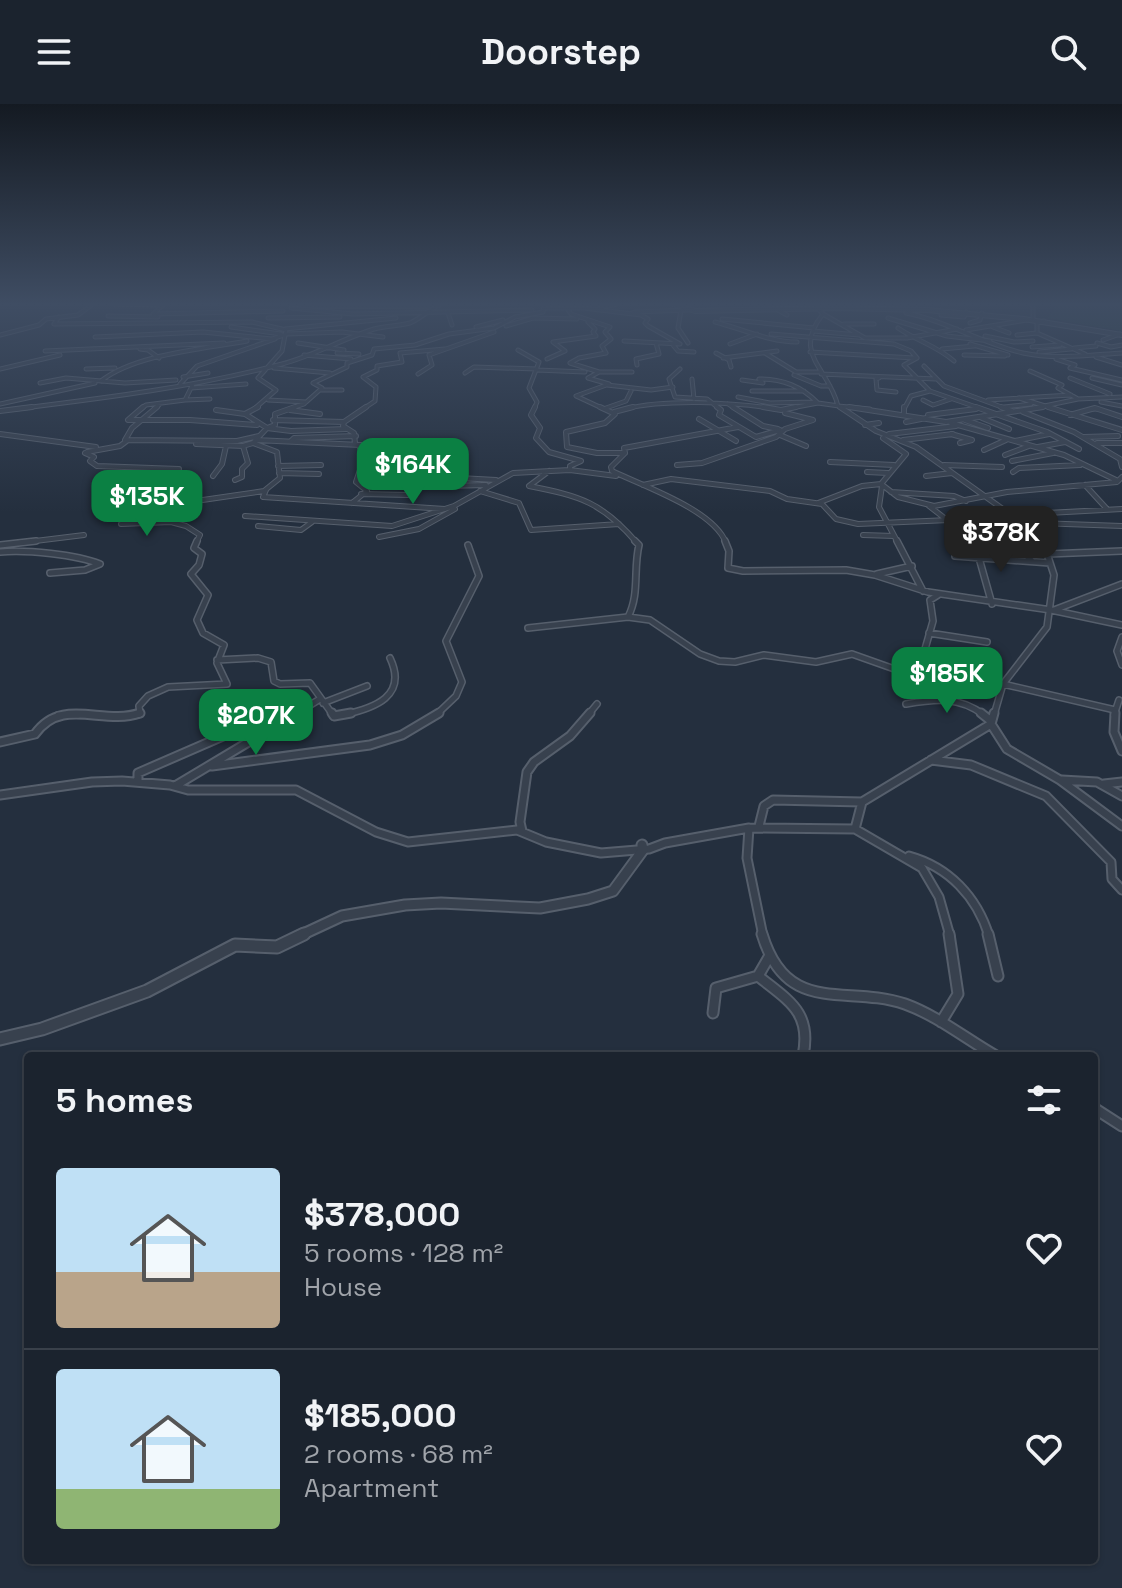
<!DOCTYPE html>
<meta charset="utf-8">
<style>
:root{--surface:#1b232e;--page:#282f3a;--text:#f1f3f6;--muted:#a0a4aa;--line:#39404a;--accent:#0b8043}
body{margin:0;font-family:"Space Grotesk",sans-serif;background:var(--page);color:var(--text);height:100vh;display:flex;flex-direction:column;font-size:30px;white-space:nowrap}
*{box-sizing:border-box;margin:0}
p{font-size:26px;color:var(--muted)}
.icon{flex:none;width:44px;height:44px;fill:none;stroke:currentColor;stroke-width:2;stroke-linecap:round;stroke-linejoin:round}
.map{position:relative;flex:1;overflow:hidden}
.drawer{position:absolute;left:24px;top:948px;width:1074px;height:512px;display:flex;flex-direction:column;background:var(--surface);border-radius:8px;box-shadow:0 2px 6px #0004,0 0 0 2px var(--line)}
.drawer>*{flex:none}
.price{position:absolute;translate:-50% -68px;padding:0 18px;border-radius:16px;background:var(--accent);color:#fff;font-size:26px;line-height:52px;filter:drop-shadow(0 2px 4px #0008)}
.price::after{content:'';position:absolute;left:50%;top:48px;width:24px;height:18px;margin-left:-12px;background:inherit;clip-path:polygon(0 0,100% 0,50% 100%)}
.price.active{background:#222;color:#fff}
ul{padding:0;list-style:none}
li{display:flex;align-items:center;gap:24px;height:200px;padding:0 32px}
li+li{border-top:2px solid var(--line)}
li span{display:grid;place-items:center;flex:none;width:224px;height:160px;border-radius:8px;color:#555}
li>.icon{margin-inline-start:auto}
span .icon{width:96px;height:96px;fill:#fffc;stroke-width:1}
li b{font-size:34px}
h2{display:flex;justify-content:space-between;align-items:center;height:96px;padding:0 32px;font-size:34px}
header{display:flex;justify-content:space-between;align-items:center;height:104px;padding:0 32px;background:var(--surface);font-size:36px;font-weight:800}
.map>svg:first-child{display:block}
</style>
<header><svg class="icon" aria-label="menu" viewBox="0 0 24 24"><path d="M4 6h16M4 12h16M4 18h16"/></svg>Doorstep<svg class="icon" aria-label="search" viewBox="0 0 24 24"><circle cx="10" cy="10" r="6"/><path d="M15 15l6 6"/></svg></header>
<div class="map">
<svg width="1122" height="1484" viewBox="0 0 1122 1484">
<rect width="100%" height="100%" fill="#242f3e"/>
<path fill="#263c3f" d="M1058,200H1122V227L1047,214Z"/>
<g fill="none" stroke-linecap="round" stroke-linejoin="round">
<g stroke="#565f6c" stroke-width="5">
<path id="minor-far4" d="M113,200L164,201
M564,200L571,210L610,223L605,228L611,235L602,242L606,249L579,254L570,259L599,268L588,274L609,280L576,292L604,305
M814,200L823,210C791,250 829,264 838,302L870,305
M163,201L153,210L283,207
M315,202L430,203
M291,204L353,210L532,206
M544,204H584L641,211L648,215L645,219L648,222L680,240L624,237
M600,204L617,200
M776,205L787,211
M917,205L906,209C947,217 983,240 1023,249C1055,256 1090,251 1122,249
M681,206L678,224L688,239
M634,208L688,206
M448,209L452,221
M823,210L865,234H907L957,225
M941,211L964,213L966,208
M108,212L158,213
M59,213L54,220L252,218L286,226L282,247L258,274L276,286L254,305
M268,214L340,213
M888,214L947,232L990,237
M722,215L814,224
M1044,217L1037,219V229L1085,250
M715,218C743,225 769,238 797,238
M970,219L980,216L982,209
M844,220H874
M506,222L533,214L577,215
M231,223L281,230
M476,223L503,216
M993,223L1009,229
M898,224C917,237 937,242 954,257
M285,225L396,214
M966,226L1033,215V200
M813,227L859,231
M771,230L894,240L911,247L917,254L904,261L930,287L982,305
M0,231L39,221L46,215L78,211L93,200
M1017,231L1037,229
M985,232L1014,238L1033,237
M95,233L203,228L272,235L287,230L342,228L383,233
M1103,236L1120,230
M298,239L344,246
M1097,239L1111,243L1122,241
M730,240L757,230
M970,240L1008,251
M673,241L678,247L694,248
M1032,243L1060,241
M1074,244L1096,242
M140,245L148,246L159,254
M942,245L974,242
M518,246L539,258L529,284L537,298L534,305
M45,247L224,239
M810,248L914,254
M1039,248L1071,245
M337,249L359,250
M716,249L729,256L731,263
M765,249L796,268H820
M304,251L351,255
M964,251L1005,252
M1096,253L1122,261
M723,254L777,247
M547,255L565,247L553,238L596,232L593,228L595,225L588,218
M1056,255L1075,261L1070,264L1122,276
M637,261L636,255L659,250L656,239
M924,262L944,282L1007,305
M274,264L330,269
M0,265L60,251
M86,265L115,264
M680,265L669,275L675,293L707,295L720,305
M537,266L585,268
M1030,267L1062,281L1058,284L1078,295L1030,305
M599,268H632
M465,269L474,263L537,265
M418,270L432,261L429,251L494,228
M821,270L936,275
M794,271L821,282H830
M183,273L208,269
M879,274L876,275L877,286L896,288
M1070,274L1110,290
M1092,274L1122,281
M692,275L694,295
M742,276L763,279L759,275C783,275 801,282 818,299
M101,277C135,250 204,245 247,237
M40,279L66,274L125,279L176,276
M180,280L197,262L275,235
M193,280L185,296L210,295
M607,281L651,286L673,283
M191,284L246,280
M320,286H342
M752,287H804
M738,293L770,299L814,298
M1019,294L1055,305
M1078,295L1122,293
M268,296L306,298
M923,296L933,301L951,295
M988,296L1071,291
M1101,298L1122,302
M0,300L95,279
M728,300L736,305
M838,302L843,305
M1004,303L1031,300
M606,304L626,297L631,287
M16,305C105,294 195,283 282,260C313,252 342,235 374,225C385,222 398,222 410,219C420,215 430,205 441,200
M141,305L146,301L185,296
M154,305L159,301
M289,305L304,300L322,284L313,279L347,263V259L372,251L374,245L415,241L449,230L494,224L515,213L543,208L544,200
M363,305L375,297L376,283L363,273L377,266V262L402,258L400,249L445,245
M625,305C666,295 733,298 775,305
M786,305L818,299L839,302
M904,305L911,292L930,287
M1091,305H1098"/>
</g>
<g stroke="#565f6c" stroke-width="6">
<path id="minor-far3" d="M143,303L128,316H190L257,321
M258,303L245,310L267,324L275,321V310L295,303
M535,303L531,311L540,324L536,334L549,348L581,357L570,362V366L616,372
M600,303L615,310L605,319L566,328L567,343L597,349H625L611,363L612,367C643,382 714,406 726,439
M717,303L721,306L719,311L756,333L780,326
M733,303L763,322L778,325
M763,303L781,306L796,303
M840,303L876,327L916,343L1042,433L1044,439
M849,303L946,318L1043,303
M904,303V309
M976,303L1047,328L1079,345
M1001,303L1012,307
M1048,303L1122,326
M216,306L245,310
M290,306L320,310
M0,307L32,303
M614,308L633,303
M1023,308L1074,328L1120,355L1122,363
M928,311L976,305
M1070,311L1095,304L1122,313
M982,314L1009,325
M699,315L736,337
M273,316L344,318
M965,316L988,324
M906,318L926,314
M951,319L1064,351L1116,376
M865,321L879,319
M0,330L96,343
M889,330L956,322
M951,330L972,336L960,339
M780,331L806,342
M1084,333L1118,332
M883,334L906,350L881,380L898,393L934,402L1007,388L1117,378L1122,373
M125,336L132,324L157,303
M256,336L381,342
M903,336L953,330
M291,337L294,334L356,332
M1015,337L1049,330
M1097,339H1122
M196,340L243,342L253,339
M355,340L354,329L343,322L344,318L366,303
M1038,343L1065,338
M984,346L1006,336
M87,348L120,342L128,336L237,337L259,332
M85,349L94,353L90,357L97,362L179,365
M625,349L624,344L738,323
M1005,351L1029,342
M1012,357L1053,349
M830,358L894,361
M677,361L702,359L776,333L785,325L813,316L785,309
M944,361L1002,363
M278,362L321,361
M549,367L529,382C580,392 602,398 637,439
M867,368L888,369
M1013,368L1019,364L1080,361
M279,369L319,370
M213,372L222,360L226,342
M926,372L952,369
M235,376L242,373V365L248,359L243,342
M386,378L417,374L444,382L486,381
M643,381L671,375L770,387L787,395L822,400L836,415L858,420L949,416L1122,422
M1085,381L1107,405
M882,382L879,403L898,439
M266,386L263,393L445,405
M480,387L519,399L531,426L619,420
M891,388L954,392L966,397
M361,390L408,391L410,385L401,372L404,371L496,376
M352,399L367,387L356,378L364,354L359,341
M818,399L862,382L881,380
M929,402L956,423L970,439
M1009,411L1122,405
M245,412L392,422L454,402L513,369L570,366
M992,419L1013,439
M121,420L171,418
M258,422L301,426L312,418
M863,431L894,432
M379,433L419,425L455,405
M19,439L84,431
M196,439L200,431L186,422L171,418L189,398L264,387L280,374L277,348L253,339L267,324L291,327L346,325"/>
</g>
<g stroke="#565f6c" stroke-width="8">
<path id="minor-far2" d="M725,437L729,447L728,464L743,467L846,466L875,471L928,488L1051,506L1122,521
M897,437L923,487
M968,437L979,454L992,500
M1011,437L1032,457
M0,441L36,437
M0,448C25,445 77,451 100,460L85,466L50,469
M1048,450L1122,447
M955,452L1050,459
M877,470L912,462
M1054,506L1122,480
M628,513C640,490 633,466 639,441L635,437
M528,524L628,513L650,516L700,550L719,557L735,558L764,551L816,558L852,550L917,573L963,574L1000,588
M929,529L987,538
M1122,533L1117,547L1122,561
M217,556L258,554L271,558L274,577L280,580L310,579L333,611
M917,573L933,517L930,496L938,491
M1003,580L1115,606
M323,599L367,582
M906,600C935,595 959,592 984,611
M58,611H78
M134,611L140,610L139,602L148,592L168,583L227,580L217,559L224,541L203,529L197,516L208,491L191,470L199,461L202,450L194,444L197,437
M261,611L284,592
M294,611L320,595
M343,611C375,604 408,592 390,554
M436,611L456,592L462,578L446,537L479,472L468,441
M588,611L597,600
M994,611L1003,580L1047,523L1054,471L1043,437
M1114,611L1119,596"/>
</g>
<g stroke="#565f6c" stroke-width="11">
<path id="minor-far1" d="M332,609L334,612L351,609
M981,609L991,617
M1115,609L1114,628L1122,647
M991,620L1007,645L1060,676L1122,722
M0,638L35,630C62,592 103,622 140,609
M931,656L971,661L1046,692L1111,758L1112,775L1122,786
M212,662L370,641L402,631L439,609
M1062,676L1097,678L1122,692
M138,677V669L230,629L263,609
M1104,680L1122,678
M175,682L297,609
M0,691L92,678L122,677L170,681L188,686H296L376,728L408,738L517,726L546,738L601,749L649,745L665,739L749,724
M759,722L764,702L773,696L862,698
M855,725L862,698L991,620L994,609
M522,727L520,718L527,668L534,658L570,632L590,609
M909,752C949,763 977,793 989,832
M763,832L747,754L749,724L855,725L922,764L939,793L950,832"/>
</g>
<g stroke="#565f6c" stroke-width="13">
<path id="minor" d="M762,830C787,913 846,880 905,900C938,912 966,935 996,952
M988,830L998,872
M758,872C789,897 812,908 803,952
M713,909L716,884L758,872L769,853
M941,918L958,890L949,830
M1094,1004L1122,1022"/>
</g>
<g stroke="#565f6c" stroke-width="6">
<path id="tertiary-far2" d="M673,200L695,207L840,204L927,206L1024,215L1122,231"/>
</g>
<g stroke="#565f6c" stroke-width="13">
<path id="tertiary-far1" d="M299,832L342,812L405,801L441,799L540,804L588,795L613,787L643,746L642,741"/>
</g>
<g stroke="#565f6c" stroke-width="15">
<path id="tertiary" d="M0,935L42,925L147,887L235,841L277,843L304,830"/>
</g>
<use href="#minor-far4" stroke="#38414e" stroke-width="3"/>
<use href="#minor-far3" stroke="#38414e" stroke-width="4"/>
<use href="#minor-far2" stroke="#38414e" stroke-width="5"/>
<use href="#minor-far1" stroke="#38414e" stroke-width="7"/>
<use href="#minor" stroke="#38414e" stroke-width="9"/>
<use href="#tertiary-far2" stroke="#38414e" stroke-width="4"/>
<use href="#tertiary-far1" stroke="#38414e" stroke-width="9"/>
<use href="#tertiary" stroke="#38414e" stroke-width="11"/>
</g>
<linearGradient id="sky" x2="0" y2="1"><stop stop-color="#141a22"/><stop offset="0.49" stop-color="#3f4d63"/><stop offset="1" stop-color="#3f4d63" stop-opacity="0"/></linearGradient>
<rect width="1122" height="408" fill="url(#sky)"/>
</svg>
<b class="price" style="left:413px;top:402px">$164K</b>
<b class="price" style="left:147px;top:434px">$135K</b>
<b class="price active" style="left:1001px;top:470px">$378K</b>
<b class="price" style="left:947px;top:611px">$185K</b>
<b class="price" style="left:256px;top:653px">$207K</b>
<section class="drawer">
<h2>5 homes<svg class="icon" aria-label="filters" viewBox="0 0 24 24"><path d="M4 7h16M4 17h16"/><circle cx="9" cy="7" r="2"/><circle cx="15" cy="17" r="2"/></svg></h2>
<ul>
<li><span style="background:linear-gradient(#bfe0f5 65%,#b9a48a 0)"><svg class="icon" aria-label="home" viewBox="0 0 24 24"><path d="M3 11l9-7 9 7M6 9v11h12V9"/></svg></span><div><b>$378,000</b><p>5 rooms · 128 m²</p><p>House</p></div><svg class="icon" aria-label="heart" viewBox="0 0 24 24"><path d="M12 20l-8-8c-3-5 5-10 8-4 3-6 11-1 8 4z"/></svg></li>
<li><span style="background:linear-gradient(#bfe0f5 75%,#8fb573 0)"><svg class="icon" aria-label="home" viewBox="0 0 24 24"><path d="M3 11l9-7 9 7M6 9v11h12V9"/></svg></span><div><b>$185,000</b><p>2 rooms · 68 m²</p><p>Apartment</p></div><svg class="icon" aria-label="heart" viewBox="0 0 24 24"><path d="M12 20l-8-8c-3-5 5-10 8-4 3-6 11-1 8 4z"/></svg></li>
</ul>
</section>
</div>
